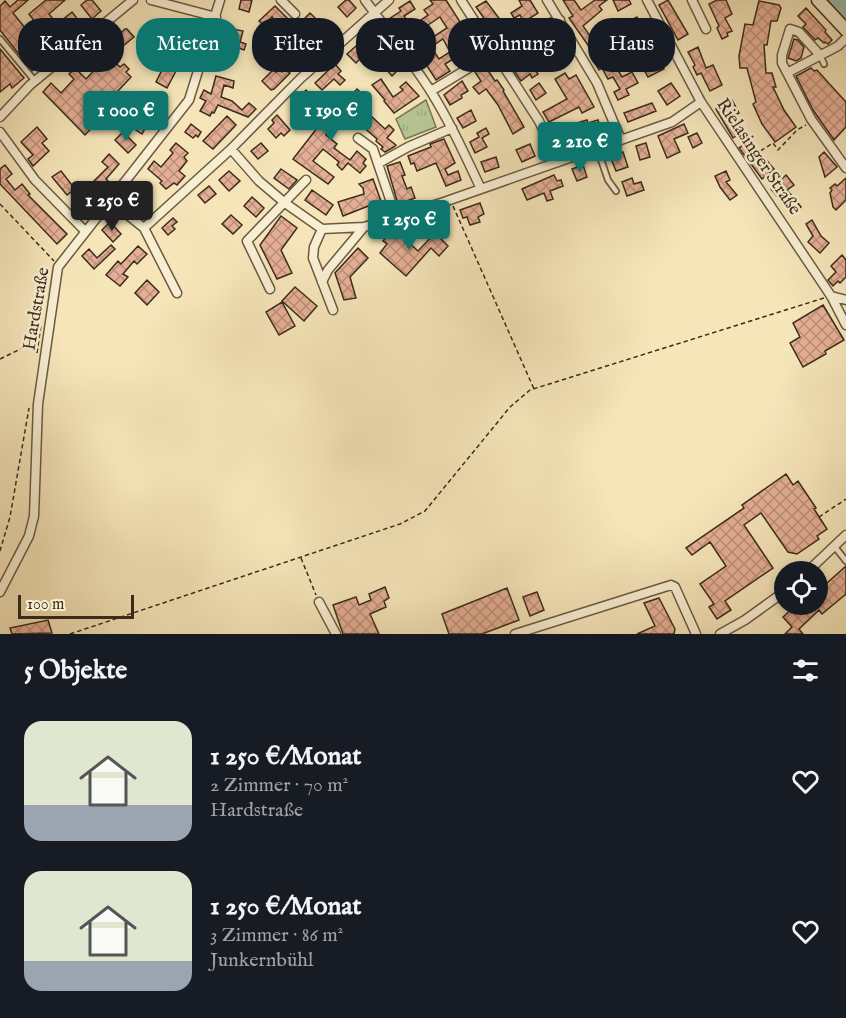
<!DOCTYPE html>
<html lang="de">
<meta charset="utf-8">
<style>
:root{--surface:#171b24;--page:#20242c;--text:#f1f3f6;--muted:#9ea1a6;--accent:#0f766e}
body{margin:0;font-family:"IM FELL English",serif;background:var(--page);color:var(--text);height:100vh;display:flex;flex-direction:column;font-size:22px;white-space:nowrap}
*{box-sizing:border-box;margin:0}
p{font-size:20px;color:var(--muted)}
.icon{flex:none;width:33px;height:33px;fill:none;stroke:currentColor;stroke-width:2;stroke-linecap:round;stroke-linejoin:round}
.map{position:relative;height:634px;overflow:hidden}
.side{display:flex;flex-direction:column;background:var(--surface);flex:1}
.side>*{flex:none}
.top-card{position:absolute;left:18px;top:18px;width:810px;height:54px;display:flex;gap:12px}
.tools{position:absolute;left:774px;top:561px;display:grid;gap:12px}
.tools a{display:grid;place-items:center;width:54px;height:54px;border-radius:50%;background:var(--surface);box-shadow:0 3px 9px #0003;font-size:30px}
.scale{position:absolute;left:18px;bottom:15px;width:116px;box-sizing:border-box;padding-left:6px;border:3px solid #3b2b1a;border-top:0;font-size:16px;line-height:21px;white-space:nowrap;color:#3b2b1a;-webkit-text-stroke:4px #f8eed2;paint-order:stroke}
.price{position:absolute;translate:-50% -51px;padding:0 14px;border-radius:6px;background:var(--accent);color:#fff;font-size:20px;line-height:39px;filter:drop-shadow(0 2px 3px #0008)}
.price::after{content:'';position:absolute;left:50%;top:36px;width:18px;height:14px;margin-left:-9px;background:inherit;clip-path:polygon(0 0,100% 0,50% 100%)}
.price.on{background:#222;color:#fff}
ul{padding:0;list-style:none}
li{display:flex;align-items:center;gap:18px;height:150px;padding:0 24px}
li span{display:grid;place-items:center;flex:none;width:168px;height:120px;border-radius:18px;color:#555}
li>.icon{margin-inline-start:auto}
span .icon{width:72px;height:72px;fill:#fffc;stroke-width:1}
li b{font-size:26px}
h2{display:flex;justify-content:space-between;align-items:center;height:72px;padding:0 24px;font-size:26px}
.chip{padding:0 21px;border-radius:24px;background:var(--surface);box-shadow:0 3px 9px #0003;font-size:21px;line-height:54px}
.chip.on{background:var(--accent);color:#fff}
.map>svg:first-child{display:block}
</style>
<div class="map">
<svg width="846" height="634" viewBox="0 0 846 634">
<defs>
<pattern id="grass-tufts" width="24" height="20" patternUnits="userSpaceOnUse" patternTransform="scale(1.5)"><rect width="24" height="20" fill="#b7c693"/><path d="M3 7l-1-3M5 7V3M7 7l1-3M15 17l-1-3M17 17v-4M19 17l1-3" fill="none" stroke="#9eaa7e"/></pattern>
<pattern id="building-cross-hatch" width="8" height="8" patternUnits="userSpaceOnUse" patternTransform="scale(1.5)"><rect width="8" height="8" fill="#e5af95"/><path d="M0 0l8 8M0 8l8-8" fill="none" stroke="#bb8f79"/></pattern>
</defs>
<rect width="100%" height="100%" fill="#f5e5b9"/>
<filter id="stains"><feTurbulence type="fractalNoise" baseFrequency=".00333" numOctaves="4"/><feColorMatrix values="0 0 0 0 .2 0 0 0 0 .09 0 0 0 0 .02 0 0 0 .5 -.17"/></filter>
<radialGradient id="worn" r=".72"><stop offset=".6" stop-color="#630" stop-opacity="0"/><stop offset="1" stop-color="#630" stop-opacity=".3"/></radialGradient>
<path fill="url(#grass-tufts)" stroke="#797856" stroke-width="1.5" d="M426,100L436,127L405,139L396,119Z"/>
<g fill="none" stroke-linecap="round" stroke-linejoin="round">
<path stroke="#9cbfae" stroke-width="14" d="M835,0L846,11"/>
</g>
<path fill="url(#building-cross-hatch)" stroke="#3b2b1a" stroke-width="1.5" fill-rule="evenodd" d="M18,0H28L13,13L34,39L43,32L29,14L46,0H65L49,14L57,24L72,12L83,26L74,33L69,27L45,46L42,50L48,58L32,71L0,30V6L5,1L10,7Z
M87,0H92L101,11L92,19L81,5Z
M241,0H252L249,12L239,9Z
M346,0H349L356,8L347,17L338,7Z
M430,0H446L469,36L466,37L477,54L466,62L461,54L445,64L450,71L436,80L408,36L419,29L427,41L447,28L440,17L425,27L421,20L428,15L424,10L433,4ZM443,39L450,52L439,59L431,47Z
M519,0H530L538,13L524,22L520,15L514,18L511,13L522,6Z
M563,0H574L581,10L595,0H607L599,6L602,10L583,26L590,36L607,26L614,38L606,43L604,40L590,48L569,18L573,16Z
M613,0H629L631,4L618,11Z
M668,0L688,34L678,40L659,5Z
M717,0H726L732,14L725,18L732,31L727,33L728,36L722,39L717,28L719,26L709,4Z
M410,1L415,9L404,16L408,21L400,27L398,24L395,27L389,19L401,11L399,8Z
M486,1L505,26L495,34L476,7Z
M759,1L779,5L781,8L777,21H771L767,45H764L766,73H772L776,87H773L784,110L796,127L775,142L762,124L753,104L756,102L747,68H740L739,56L745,24L753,25Z
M275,6L287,18L279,25L272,17L264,26L259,21Z
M806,8L826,30L825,32L832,40L828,44L825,42L824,43L818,38L815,40L803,27L806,24L798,16Z
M310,13L323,26L326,23L333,30L321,40L302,21Z
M637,17L642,27L630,33L625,23Z
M178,19L198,25L196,33L176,26Z
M287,26L309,51L301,60L291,51L294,49L279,34Z
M125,29H127L134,37L123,46L115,38Z
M233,29L243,31L240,42L246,44L244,50L239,48L237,54L227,52Z
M373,31L381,40L370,48L356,63L347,54Z
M161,33L192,45L188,56L165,47L159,59L151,55Z
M538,33L543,41L551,36L568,61L558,68L546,52L543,54L536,45L532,48L527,40Z
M647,38L652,46L636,55L631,47Z
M794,39L798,40L804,47L801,58L796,61L788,58Z
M514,41L538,74L532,78L530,74L521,81L512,68L515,66L502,47Z
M99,42L105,47L102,50L120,67L124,64L129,69L126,72L131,77L116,93L122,99L115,107L119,110L113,116L108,112L104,111L105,114L85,135L43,92L51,83L61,93L74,79L69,74L75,68L86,79L101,63L93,56L96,53L92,49Z
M698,47L706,68L713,65L722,85L710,91L701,73L697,75L693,67L695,65L688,52Z
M0,49L24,78L12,88L10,84L0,92Z
M394,59L399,62L401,67L392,76L385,68Z
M605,60L608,65L613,62L622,77L632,72L638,83L626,89L629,95L618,100L614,92L620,89L613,77L608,79L602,68L599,70L596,65Z
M659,60L664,69L648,77L643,68Z
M335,64L341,71L338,74L345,80L340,85L334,79L322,90L315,83Z
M164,66L176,71L167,88L156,82Z
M485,66L495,81L497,80L504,90L503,91L524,127L513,134L498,105L486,89L479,94L473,87L481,81L475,72Z
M811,68L814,71L817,70L846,102V127L834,140L813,110L796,76Z
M274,69L276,72L279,69L282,72L285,69L290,73L274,89L271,90L262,81Z
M565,73L569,79L576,75L594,107L582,113L579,107L549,122L543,112L567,99L555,79Z
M216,76L234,81L233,88L224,85L221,97L232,101L242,110L249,103L256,109L248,117L218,105L214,113L212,112L210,116L200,111L206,101L200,98L204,90L211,94Z
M381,79L393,97L403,90L400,87L406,82L419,96L394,113L384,101L385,100L372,85Z
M462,81L468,91L461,95L462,98L450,105L444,95Z
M539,83L546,93L536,100L530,90Z
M671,83L680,96L667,105L658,91Z
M357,89L370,101L361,110L353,104L342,116L349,123L344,129L336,122L326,135L337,144L334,148L350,160L357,151L366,159L363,163L366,166L360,173L348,163L342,170L337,165L339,162L323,149L313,161L334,177L328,184L293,159L321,123L325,119L326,120L339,106L341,107Z
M306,90L320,105L304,120L291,106Z
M732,100L739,113L730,118L740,133L733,138L716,109Z
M652,103L656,111L628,122L624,113Z
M147,104L156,109L142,134L133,128Z
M471,110L476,121L463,128L457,118Z
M277,115L290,130L284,136L281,133L276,138L268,129L274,123L272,120Z
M227,116L236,125L213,149L203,141Z
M371,116L385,129L389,125L394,130L387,138L396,145L394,147L385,152L381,149L383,147L376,141L377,139L362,126Z
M587,120L588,123L598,120L601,129L590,133L589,129L581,132L577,123Z
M191,124L201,132L198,137L196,135L193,138L185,132Z
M684,124L688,133L674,139L680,152L667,158L658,136Z
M37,127L47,139L42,143L49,151L33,166L28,159L33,155L21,142Z
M486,128L489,134L482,138L487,147L475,153L470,142L479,137L477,133Z
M567,131L571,142L560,146L556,135Z
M123,132L136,145L128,153L115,140Z
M697,133L702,143L693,148L688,137Z
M444,139L455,163L445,169L448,175L458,171L461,180L446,186L436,163L417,171L414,163L411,164L408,156L431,147L430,144Z
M176,143L188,153L184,157L187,161L179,171L185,176L177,185L174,183L166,189L160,183L162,181L148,169L154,161L161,167L173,153L170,150Z
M261,143L268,151L258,159L251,151Z
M646,143L650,157L640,160L636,146Z
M746,143L756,160L762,155L774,169L762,179L739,148Z
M530,144L535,156L522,162L516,150Z
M623,152L628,167L616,171L610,156Z
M824,152L837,167L825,177L819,157Z
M109,154L119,164L106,179L109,182L102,189L94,181L108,167L102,162Z
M496,157L499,167L485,172L481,162Z
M400,162L405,175L402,176L407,189L411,187L415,198L398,204L387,166Z
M5,165L12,174L6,179L15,190L22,184L30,194L28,195L67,234L57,244L0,184V169Z
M583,165L587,177L577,181L572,169Z
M281,169L297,180L289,189L274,178Z
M61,171L75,189L67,195L52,177Z
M229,171L240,181L229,191L219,180Z
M726,171L730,180L726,182L737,195L730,200L720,187L715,176Z
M554,175L557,181L561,180L563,186L550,191L553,199L547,201L544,193L527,200L522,189Z
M786,175L794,185L787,190L801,207L792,214L771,189Z
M632,178L634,184L641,182L644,190L627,196L622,182Z
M846,178V200L836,210L833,207L830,193L832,190L830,188L835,184L837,186Z
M373,179L381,201L343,216L338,202L364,194L363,188L359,184Z
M139,184L148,192L142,199L133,191Z
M209,186L216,194L205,203L198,195Z
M87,190L96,198L85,209L76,201Z
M312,190L333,205L326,215L305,200Z
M252,197L264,208L256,217L244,206Z
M480,203L484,214L478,217L480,222L470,225L467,217L463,218L460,210Z
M231,215L242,225L233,234L222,224Z
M281,216L297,228L281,250L292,273L277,279L260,245Z
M173,218L177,222L172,226L175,229L168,235L162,228Z
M812,220L821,236L829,243L820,253L808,242L813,236L806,224Z
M110,222L121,234L113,242L102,230Z
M394,229L418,251L435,233L448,246L439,256L431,248L406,276L380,253L387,244L383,241Z
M111,245L115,249L94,269L82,256L89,249L97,258Z
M138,246L147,254L137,264L134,261L123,274L128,277L120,286L106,275L118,261L121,264Z
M358,248L368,258L350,277L356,298L344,300L335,273Z
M842,255L846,260V277L840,283L838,281L833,286L828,280L836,272L831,266Z
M147,280L159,292L147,305L135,293Z
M295,287L317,306L304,321L282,301Z
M282,302L295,326L279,335L266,312Z
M823,305L844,340L825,351L826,354L803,367L790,343L800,337L793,323Z
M786,474L793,485L798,481L816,508L814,509L827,529L817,536L819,539L797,554L788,552L761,513L744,525L773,568L725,601L731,610L717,619L709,607L714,604L700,584L726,566L710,542L692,555L686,548L744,508L742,505Z
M846,566V594L822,614L819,610L799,629L803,634H785L792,627L783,617L797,604H818V591Z
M385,587L389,598L384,601L386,607L370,614L379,634H343L333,605L356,597L359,605L371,600L369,594Z
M507,588L519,620L482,634H449L442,614Z
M537,592L544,610L530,616L523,597Z
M659,598L675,629L674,634H637L655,626L644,603Z
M48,620L52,633L12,634L10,628Z"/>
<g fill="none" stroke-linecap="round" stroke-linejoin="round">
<g stroke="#6a5a42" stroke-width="8">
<path id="lane" d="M0,39L35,81
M820,55L824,64
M597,148L608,180L616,191
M835,547L846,561"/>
</g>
<g stroke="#6a5a42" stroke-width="11">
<path id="street" d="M151,0L216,17
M281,0L295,14
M365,0C387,30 410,59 430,90C450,122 465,155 481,189
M461,0L539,121L558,162
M547,0L597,83L621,140
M647,0L701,102L831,296L846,325
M692,0L706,29
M492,46C513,31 536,28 560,20
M820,55L799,32L790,29L782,55V63L811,119L846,168
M787,73L838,46L846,38
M431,91L495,52
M0,117L30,85L133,0
M0,132L35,180L85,231
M358,138L373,149L396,217
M231,149L259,181L285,203L322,229L364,227L444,202L672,122L701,102
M379,163L408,147L452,128
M109,200L144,228L231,149L301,78L389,0
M144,228L177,293
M322,229L314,247L313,258L333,310
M322,282L328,270L364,227
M270,289L247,241L306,180
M831,296L846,300
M807,572L846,535
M0,592L29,536L34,516L38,404L58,267L189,100L220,0
M319,602L336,634
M515,634L671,585L675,587L696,634
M720,634L745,620L784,592"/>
</g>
<g stroke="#3b2b1a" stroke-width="15">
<path id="secondary" d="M818,0L846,30"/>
</g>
<path stroke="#3b2b1a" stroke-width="1.5" stroke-dasharray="4.5 3" stroke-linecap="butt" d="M748,159L773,143L778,150L797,130L806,125
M0,204L54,261
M453,206L534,389
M37,353L41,325
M0,359L37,341
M819,517L846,499
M0,551L10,517L29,408
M301,558L316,595
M70,634L400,524L425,511L510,407L530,390L824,298"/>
<use href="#lane" stroke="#f8eed2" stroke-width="4.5"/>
<use href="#street" stroke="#f8eed2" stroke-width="8"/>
<use href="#secondary" stroke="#f8eed2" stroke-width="12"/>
</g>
<g text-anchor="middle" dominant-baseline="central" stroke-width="5" stroke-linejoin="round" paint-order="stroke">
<g font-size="18" fill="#3b2b1a" stroke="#f8eed2">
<text transform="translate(758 157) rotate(56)">Rielasinger Straße</text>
<text transform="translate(37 309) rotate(-80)">Hardstraße</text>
</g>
</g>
<rect width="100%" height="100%" filter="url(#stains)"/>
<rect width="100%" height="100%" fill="url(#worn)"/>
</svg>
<div class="tools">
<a><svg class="icon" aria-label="locate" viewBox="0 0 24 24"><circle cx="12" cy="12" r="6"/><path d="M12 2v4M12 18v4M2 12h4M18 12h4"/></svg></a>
</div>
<div class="scale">100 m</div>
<b class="price" style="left:126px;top:142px">1 000 €</b>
<b class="price" style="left:331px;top:142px">1 190 €</b>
<b class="price" style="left:580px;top:173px">2 210 €</b>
<b class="price on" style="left:112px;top:232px">1 250 €</b>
<b class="price" style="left:409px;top:251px">1 250 €</b>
<div class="top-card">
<a class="chip">Kaufen</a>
<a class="chip on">Mieten</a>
<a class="chip">Filter</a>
<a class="chip">Neu</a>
<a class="chip">Wohnung</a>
<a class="chip">Haus</a>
</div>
</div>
<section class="side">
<h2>5 Objekte<svg class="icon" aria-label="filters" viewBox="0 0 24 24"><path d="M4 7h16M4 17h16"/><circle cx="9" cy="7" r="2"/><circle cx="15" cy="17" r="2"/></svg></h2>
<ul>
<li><span style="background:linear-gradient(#dfe7d0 70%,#9aa5b1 0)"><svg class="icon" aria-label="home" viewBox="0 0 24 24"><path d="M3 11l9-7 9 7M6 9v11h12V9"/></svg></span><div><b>1 250 €/Monat</b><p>2 Zimmer · 70 m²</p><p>Hardstraße</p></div><svg class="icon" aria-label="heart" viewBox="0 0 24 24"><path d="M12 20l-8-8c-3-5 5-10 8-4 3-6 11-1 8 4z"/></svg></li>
<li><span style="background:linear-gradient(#dfe7d0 75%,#9aa5b1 0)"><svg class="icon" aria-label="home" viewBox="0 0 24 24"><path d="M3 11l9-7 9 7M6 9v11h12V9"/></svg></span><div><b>1 250 €/Monat</b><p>3 Zimmer · 86 m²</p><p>Junkernbühl</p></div><svg class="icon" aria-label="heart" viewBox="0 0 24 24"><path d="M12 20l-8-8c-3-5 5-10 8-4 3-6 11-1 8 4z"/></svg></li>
</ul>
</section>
